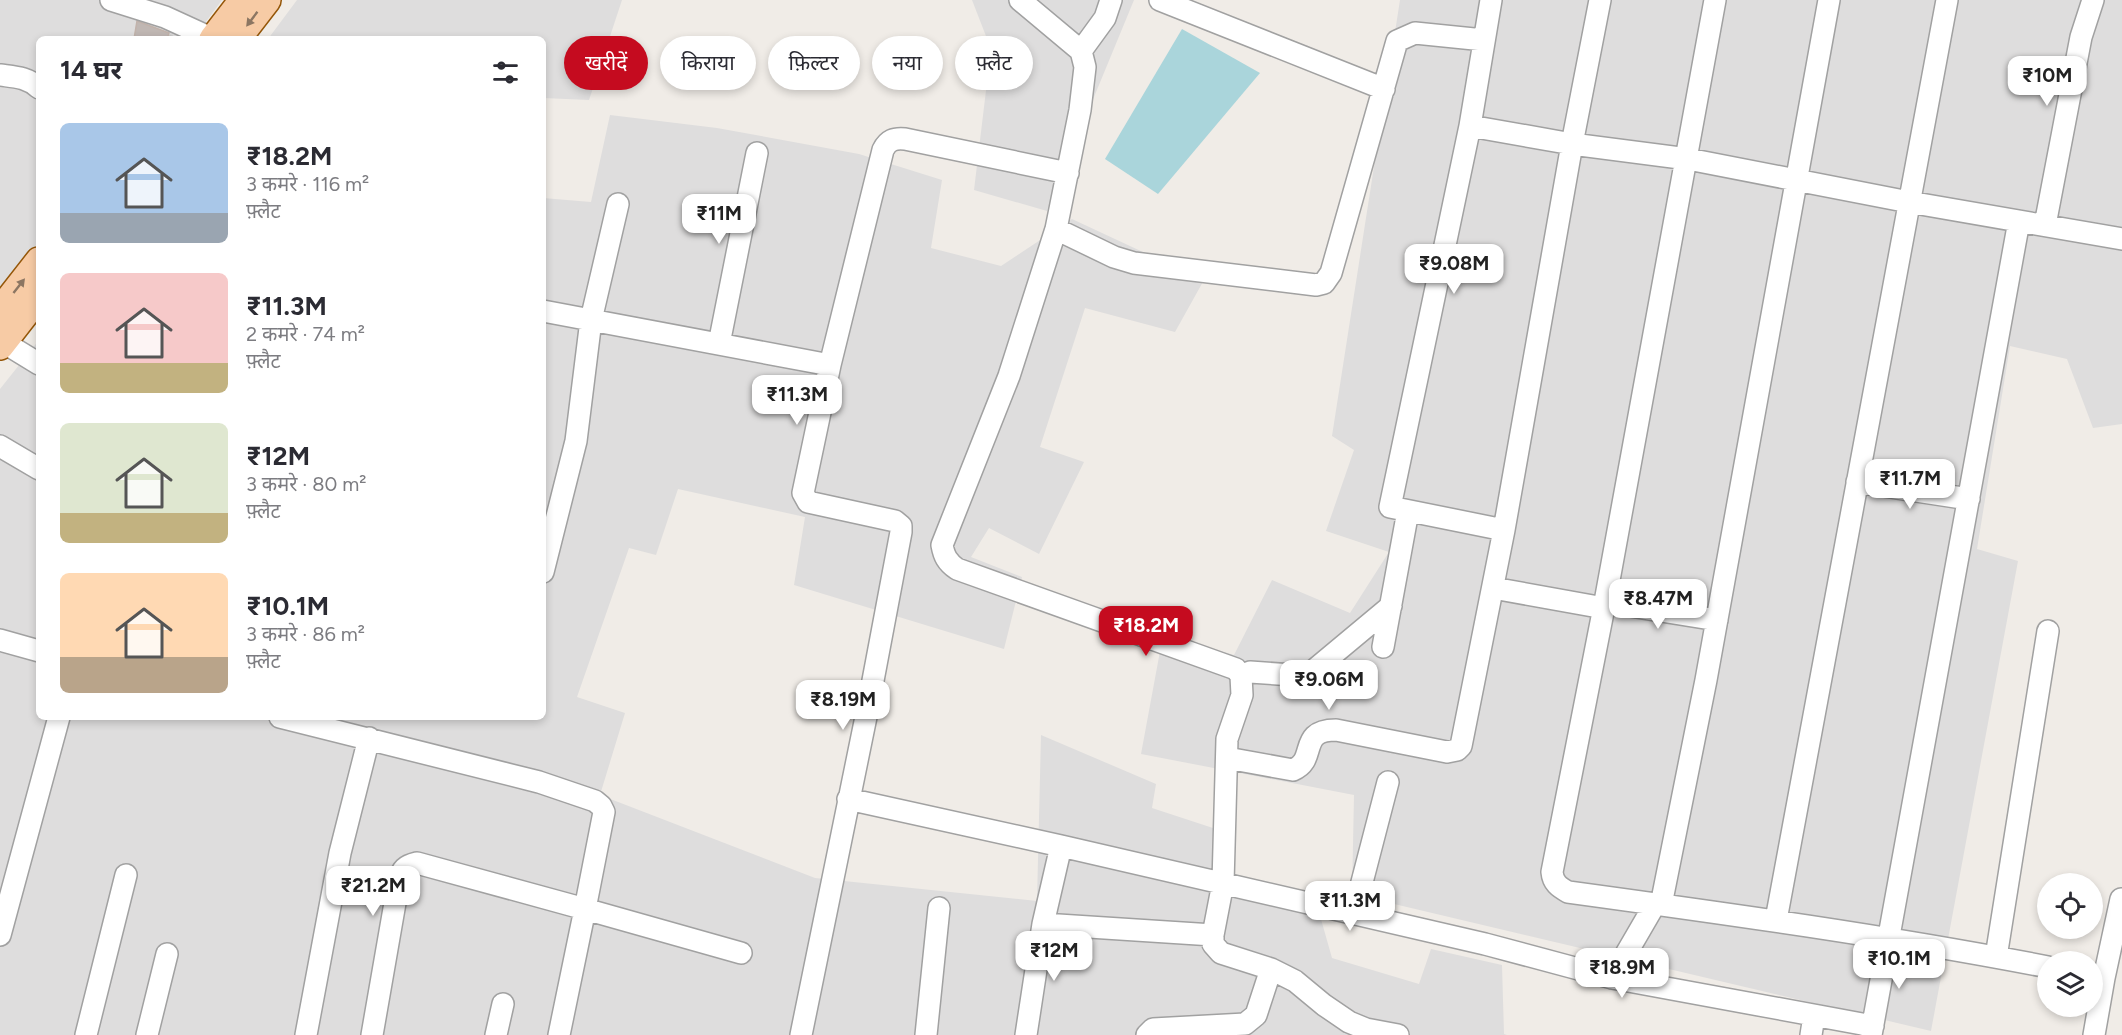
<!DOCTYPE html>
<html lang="hi">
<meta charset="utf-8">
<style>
:root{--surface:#fff;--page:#f2f2f3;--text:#2b2b33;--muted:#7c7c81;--accent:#c50b1f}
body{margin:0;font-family:Figtree,"Noto Sans Devanagari",sans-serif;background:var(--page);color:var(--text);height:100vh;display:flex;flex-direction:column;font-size:22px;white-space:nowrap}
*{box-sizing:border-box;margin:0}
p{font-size:20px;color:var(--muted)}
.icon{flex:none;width:33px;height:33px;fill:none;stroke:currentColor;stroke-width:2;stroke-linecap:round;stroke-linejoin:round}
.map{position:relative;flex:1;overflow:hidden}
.details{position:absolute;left:36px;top:36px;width:510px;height:684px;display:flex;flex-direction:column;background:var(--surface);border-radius:9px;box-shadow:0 3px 9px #0003}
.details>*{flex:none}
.banner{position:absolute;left:564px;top:36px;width:570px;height:54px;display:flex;gap:12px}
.tools{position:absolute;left:2037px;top:873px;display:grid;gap:12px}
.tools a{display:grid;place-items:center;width:66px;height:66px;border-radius:50%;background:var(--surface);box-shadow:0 3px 9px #0003;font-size:30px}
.price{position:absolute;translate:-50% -51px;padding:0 14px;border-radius:12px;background:#fff;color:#222;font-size:20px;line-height:39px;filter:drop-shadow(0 2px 3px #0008)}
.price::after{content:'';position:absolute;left:50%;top:36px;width:18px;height:14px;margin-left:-9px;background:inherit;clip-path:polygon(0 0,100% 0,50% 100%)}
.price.on{background:var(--accent);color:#fff}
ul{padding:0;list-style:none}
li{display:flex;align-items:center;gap:18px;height:150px;padding:0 24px}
li span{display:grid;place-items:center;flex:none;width:168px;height:120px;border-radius:9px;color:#555}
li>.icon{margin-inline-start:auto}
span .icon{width:72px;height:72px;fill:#fffc;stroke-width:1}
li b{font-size:26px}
h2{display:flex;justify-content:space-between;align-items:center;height:72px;padding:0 24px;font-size:26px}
.pill{padding:0 21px;border-radius:27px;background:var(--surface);box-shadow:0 3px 9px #0003;font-size:21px;line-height:54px}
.pill.on{background:var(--accent);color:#fff}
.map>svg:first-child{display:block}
</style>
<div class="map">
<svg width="2122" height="1035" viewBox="0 0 2122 1035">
<defs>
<filter id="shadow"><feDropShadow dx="5.5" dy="5.5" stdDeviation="1.5" flood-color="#0004"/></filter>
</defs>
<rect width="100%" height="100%" fill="#f0ece7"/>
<path fill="#dedddd" d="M0,0H222L193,39H39V241L0,292Z
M297,0H622L589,100L543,98V39H268Z
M972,0H1134L1047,211L974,190L991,49Z
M1400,0H2122V424L2093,428L2067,359L2010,346L1977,549L2018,561L1931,1031L1352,894L1354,795L1141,754L1163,635L1234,655L1272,580L1350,613L1389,552L1326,531L1354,450L1332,436Z
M610,115L717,128L859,154L942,180L931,248L1001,266L1072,219L1145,253L1214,262L1175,332L1085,308L1040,447L1084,462L1039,554L989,528L971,557L1022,577L1004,649L794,585L805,517L678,489L656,555L629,548L577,697L625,713L600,795L815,878L1037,901L1041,735L1156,784L1152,808L1216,829L1236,879L1315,898L1332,958L1419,984L1431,949L1502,965L1504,1034L1507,1035H0V389L39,340V717H543V198L591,202Z"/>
<path fill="#aad5db" d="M1182,29L1260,73L1158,194L1105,159Z"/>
<path fill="#c0b7b3" stroke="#c1b2aa" stroke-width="1.5" filter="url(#shadow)" d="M137,21L169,33L167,39H134Z"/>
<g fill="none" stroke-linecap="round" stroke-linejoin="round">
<g stroke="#a1a1a1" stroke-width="24">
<path id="minor" d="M111,0L165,17L213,39
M1020,0L1081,51L1085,67L1080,110L1056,229L1009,376L942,545C944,556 947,562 957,569L1236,669L1241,676L1242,695L1227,739L1223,883L1213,935V944L1221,953L1271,969L1295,981L1324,1005L1349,1022L1366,1029L1398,1035
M1160,0L1384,89
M1491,0L1470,126L1390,507L1504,530
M1715,0L1605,602L1552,872C1553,883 1559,887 1568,892C1729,914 1888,936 2048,967
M1081,51L1105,18L1111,0
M0,75C15,77 27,77 39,88
M1470,126L1572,144L1688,159L1909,202L2122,239
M2045,225L2081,37L2093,0
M1056,229L1114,257L1134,263L1316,285L1324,283L1331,273L1397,41L1415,33L1484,40
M543,311L830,365
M3,342L39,364
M719,344L757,153
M0,446L39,469
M1857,482L1969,499
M543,572L576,441L591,320L618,204
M1493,588L1604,608
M1605,602L1717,620
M0,640L39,651
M1383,647L1408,511
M1241,676L1250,672L1307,676L1391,606
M280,717L539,782L595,801L601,806L604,812L585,909L741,953
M1227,758L1293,770C1318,760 1297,730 1336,730L1447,752L1457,750L1461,746L1504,530L1572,144L1600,0
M848,799L1061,846L1485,944L1612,978L1873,1026
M1661,905L1706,680L1829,0
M1354,913L1388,782
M1776,920L1947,0
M1043,924L1213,935
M0,935L59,717
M1996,957L2048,631
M1612,978L1655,904
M86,1035L126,875
M147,1035L167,954
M306,1035L340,853L369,738
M372,1035L399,880C402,869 405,866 417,863L585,909L559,1035
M496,1035L503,1004
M801,1035L868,707L901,532V526L895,521L808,502L803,493L830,365L883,150C888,140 894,138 905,139L1068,173
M926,1035L939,908
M1026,1035L1043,924L1061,846
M1147,1035L1153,1029L1245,1024L1256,1015L1271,969
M1811,1035L1814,1016
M1871,1035L2019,221
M2094,1035L2104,978L2121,899"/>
</g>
<g stroke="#945608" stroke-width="30">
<path id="major" d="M213,39L243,0
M237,39L267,0
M0,311L39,261
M0,346L39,296"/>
</g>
<use href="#minor" stroke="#fff" stroke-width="21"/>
<use href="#major" stroke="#f7cba5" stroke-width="27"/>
</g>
<defs><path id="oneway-solid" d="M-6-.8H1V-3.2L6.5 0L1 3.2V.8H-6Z" transform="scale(1.5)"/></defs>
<g fill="#8c7662">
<use href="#oneway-solid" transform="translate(252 19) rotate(127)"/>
<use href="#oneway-solid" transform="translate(19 286) rotate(-52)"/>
</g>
</svg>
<div class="tools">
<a><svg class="icon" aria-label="locate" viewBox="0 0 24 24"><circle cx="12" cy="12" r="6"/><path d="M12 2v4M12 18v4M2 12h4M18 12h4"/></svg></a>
<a><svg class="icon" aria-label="layers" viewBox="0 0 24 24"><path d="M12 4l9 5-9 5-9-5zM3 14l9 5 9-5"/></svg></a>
</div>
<b class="price" style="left:2047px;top:107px">₹10M</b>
<b class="price" style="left:719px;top:245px">₹11M</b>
<b class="price" style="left:1454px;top:295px">₹9.08M</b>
<b class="price" style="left:797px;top:426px">₹11.3M</b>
<b class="price" style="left:1910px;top:510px">₹11.7M</b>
<b class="price" style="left:1658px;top:630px">₹8.47M</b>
<b class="price on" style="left:1146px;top:657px">₹18.2M</b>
<b class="price" style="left:1329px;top:711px">₹9.06M</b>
<b class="price" style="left:843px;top:731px">₹8.19M</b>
<b class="price" style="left:373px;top:917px">₹21.2M</b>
<b class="price" style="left:1350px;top:932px">₹11.3M</b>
<b class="price" style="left:1054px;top:982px">₹12M</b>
<b class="price" style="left:1899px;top:990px">₹10.1M</b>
<b class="price" style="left:1622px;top:999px">₹18.9M</b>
<div class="banner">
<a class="pill on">खरीदें</a>
<a class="pill">किराया</a>
<a class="pill">फ़िल्टर</a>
<a class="pill">नया</a>
<a class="pill">फ़्लैट</a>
</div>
<section class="details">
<h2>14 घर<svg class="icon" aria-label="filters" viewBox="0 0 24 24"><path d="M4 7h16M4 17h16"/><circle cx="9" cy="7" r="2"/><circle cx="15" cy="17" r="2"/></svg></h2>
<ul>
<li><span style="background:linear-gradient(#a9c7e8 75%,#9aa5b1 0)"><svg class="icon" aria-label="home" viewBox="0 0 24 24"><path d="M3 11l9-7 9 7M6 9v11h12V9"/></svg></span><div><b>₹18.2M</b><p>3 कमरे · 116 m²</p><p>फ़्लैट</p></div></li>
<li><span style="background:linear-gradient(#f6c9c9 75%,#c2b280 0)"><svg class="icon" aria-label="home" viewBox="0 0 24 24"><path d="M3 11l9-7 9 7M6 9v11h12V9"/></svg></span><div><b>₹11.3M</b><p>2 कमरे · 74 m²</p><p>फ़्लैट</p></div></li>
<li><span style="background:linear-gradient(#dfe7d0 75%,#c2b280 0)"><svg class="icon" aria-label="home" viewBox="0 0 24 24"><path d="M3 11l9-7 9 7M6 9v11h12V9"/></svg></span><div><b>₹12M</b><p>3 कमरे · 80 m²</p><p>फ़्लैट</p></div></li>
<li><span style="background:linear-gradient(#ffd9b3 70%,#b9a48a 0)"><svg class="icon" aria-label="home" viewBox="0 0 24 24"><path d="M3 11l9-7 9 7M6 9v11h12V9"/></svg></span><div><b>₹10.1M</b><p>3 कमरे · 86 m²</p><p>फ़्लैट</p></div></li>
</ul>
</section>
</div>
